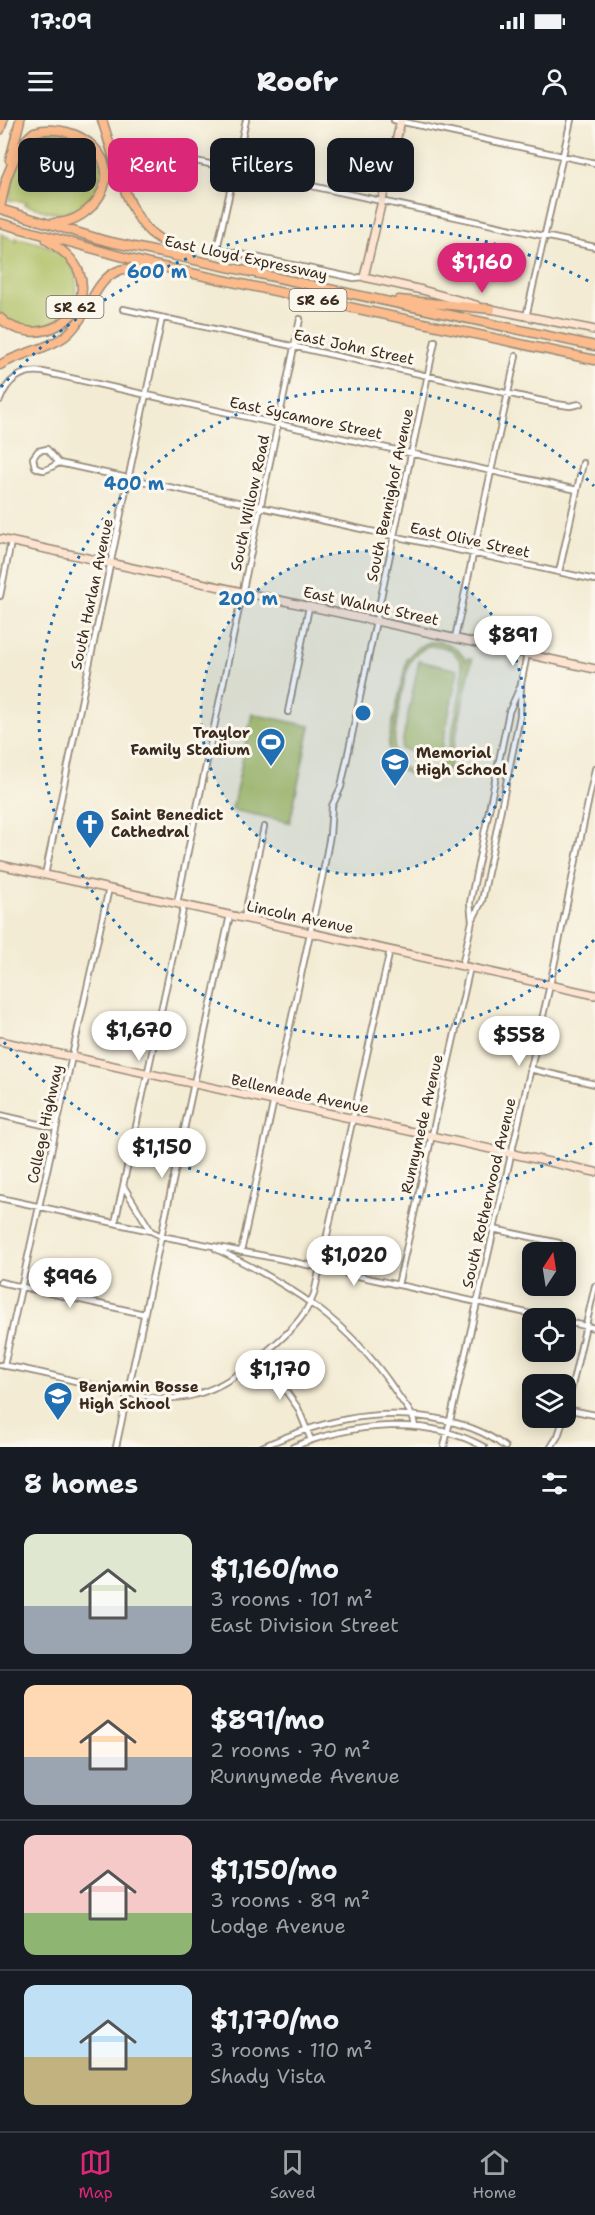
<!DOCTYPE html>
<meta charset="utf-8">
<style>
:root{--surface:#171b24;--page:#20242c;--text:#f1f3f6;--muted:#9ea1a6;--line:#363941;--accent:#db2777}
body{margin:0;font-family:"Shantell Sans",sans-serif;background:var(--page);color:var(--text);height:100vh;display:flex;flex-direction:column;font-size:22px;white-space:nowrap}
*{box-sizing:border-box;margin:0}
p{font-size:20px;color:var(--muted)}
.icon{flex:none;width:33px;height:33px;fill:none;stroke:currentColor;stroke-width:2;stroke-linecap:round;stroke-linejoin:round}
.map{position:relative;height:1327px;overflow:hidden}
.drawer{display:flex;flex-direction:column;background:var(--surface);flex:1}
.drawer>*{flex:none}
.hud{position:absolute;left:18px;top:18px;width:560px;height:54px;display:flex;gap:12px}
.needle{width:39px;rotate:12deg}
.tools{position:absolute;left:522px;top:1122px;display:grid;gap:12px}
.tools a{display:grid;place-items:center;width:54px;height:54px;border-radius:12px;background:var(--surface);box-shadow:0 3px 15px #0003;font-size:30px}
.price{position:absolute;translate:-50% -51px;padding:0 14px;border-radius:21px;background:#fff;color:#222;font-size:20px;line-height:39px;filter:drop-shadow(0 2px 3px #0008)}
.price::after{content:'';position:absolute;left:50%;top:36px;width:18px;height:14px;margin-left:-9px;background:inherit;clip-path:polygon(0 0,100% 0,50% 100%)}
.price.active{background:var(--accent);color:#fff}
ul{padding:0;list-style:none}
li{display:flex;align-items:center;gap:18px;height:150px;padding:0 24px}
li+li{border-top:2px solid var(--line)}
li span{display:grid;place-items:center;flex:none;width:168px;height:120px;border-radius:12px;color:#555}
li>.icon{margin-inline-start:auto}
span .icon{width:72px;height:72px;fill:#fffc;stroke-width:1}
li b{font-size:26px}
h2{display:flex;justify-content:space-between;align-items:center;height:72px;padding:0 24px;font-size:26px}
.chip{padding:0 21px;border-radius:12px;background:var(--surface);box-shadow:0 3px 15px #0003;font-size:21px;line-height:54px}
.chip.active{background:var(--accent);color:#fff}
.status{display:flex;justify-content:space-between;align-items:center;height:42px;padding:0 30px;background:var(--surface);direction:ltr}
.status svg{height:16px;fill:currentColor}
header{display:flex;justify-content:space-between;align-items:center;height:78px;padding:0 24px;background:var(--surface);font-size:27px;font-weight:800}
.tabs{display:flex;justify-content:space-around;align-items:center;height:84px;border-top:2px solid var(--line);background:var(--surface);font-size:16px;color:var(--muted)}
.tabs a{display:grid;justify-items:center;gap:3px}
.tabs .active{color:var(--accent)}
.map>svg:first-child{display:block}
</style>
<div class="status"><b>17:09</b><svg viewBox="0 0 49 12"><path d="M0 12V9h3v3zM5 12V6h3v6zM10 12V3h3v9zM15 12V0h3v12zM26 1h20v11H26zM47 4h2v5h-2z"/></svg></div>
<header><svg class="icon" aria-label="menu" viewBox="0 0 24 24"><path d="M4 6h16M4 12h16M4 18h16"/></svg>Roofr<svg class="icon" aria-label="person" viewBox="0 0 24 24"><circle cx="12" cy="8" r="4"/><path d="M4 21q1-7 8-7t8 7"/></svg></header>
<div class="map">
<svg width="595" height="1327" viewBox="0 0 595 1327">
<rect width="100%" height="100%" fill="#fbf7ec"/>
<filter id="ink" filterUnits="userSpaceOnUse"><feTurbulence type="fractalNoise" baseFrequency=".0167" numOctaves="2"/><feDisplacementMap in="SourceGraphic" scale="12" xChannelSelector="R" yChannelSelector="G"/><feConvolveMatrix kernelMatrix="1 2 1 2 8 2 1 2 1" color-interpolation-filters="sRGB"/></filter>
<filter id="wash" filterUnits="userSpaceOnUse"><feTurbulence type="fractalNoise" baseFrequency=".008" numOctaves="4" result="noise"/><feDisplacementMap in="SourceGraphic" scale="24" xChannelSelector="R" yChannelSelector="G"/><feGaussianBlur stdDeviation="1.35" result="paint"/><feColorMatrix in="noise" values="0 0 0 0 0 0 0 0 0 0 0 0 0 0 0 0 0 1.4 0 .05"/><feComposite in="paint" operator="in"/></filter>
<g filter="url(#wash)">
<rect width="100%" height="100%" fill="#f3ebd3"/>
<path fill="#aebf63" stroke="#747440" stroke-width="1.5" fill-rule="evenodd" d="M45,11L77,13C83,21 94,29 98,38C108,62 87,90 63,93C48,95 38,87 24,85L27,82L9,80L17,38L31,18Z
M1,114L17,121L16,117C29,121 44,123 56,130C110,166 45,242 0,193Z
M430,522C446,520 458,527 466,541L467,538L472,539L449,650L443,649C419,667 387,651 389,620L407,539L417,528ZM429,526C447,524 461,534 463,552C462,566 450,633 443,642C437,650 425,654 414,652C405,650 398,643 395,634C391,623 405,551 411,540C416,533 422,529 429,526Z
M419,541L458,550L440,637L401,629Z
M252,594L310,606L290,702L232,690Z"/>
</g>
<g filter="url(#ink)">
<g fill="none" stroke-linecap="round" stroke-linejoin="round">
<g stroke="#978a78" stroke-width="8">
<path id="street" d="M246,0L217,129L354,158L364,157
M394,0L595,43
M148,38L163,34L595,127
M123,189L556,284L570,286L580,284
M526,197L571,0
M0,280C7,260 22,249 43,252L577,370
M59,343C50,347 45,354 35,347L33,338L38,331L47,329L59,343L595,460
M559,452L583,343
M0,476L11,422
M455,518L516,236
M288,592L309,487
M45,755L162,198
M177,783L300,199
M244,798L264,707
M472,801L470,783L509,592L520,567
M462,846L472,801L482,781L520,596L521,564L527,534
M530,949L595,964
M0,995L56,1008
M124,1067L151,1111L161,1116L280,1139L550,1198
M0,1078L151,1111
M115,1103L184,785
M493,1109L559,1123
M216,1129C291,1165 349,1201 396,1272C404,1285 414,1293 415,1307
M241,1132L322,758L330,715L332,686L341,667L435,221
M0,1162L144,1194
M398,1165L470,847
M566,1202L595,1208
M261,1236L298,1288L311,1320
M0,1245C37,1250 80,1263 117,1271C142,1276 168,1282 194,1275C221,1268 244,1251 265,1233C285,1216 305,1199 314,1174L390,830
M4,1246L109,768
M566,1289L595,1295
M566,1292L595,1166
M116,1327L230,795
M262,1327C318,1302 372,1288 433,1298C460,1303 484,1310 505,1327
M293,1327C352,1303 427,1295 484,1327
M444,1327L550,865L595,649
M551,1327L558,1316L564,1298"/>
</g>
<g stroke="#978a78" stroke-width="10">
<path id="secondary" d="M401,0L364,157L422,170L476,185
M486,188L595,210
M0,419L595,549
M0,745L595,875
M0,921L595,1052"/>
</g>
<g stroke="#978a78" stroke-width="11">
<path id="highway" d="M102,0C113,32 125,89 150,112C162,122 176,129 190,137
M0,10L3,0
M10,40L20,0
M6,59C13,42 19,24 34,12C78,0 130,41 94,84C83,96 70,103 54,103
M0,88L7,56
M0,89L106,121L595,226
M0,103L149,144L595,240
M399,180L491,189
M0,198C36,232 96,197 79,152C73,137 60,129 47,120
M0,245C20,233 45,230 64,217C90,197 92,160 120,150C131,146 146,150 158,150"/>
</g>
<use href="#street" stroke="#fff" stroke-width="4.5"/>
<use href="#secondary" stroke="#fde4d1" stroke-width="7"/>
<use href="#highway" stroke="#fbbb8c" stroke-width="8"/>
</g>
</g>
<circle cx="363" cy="593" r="162" fill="#1f6fb2" fill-opacity=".12"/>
<g fill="none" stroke="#1f6fb2" stroke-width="3" stroke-dasharray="3 6">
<circle cx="363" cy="593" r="162"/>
<path d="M594 820A324 324 0 1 1 594 366"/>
<path d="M592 1023A487 487 0 0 1 1 919M1 267A487 487 0 0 1 592 163"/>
</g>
<defs>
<g id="stadium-pin" transform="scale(1.5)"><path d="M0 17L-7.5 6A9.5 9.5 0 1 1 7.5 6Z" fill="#1f6fb2" stroke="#fbf7ec"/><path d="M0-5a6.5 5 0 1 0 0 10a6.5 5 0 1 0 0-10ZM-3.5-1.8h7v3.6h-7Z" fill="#fff"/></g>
<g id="school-pin" transform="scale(1.5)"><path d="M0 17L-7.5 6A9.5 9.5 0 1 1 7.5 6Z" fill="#1f6fb2" stroke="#fbf7ec"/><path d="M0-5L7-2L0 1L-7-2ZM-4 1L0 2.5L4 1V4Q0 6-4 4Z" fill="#fff"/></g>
<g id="church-pin" transform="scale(1.5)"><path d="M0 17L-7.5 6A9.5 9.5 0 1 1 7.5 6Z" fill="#1f6fb2" stroke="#fbf7ec"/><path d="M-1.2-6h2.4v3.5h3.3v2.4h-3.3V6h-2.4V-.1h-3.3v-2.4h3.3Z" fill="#fff"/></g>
</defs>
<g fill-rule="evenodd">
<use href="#stadium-pin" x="271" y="622"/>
<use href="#school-pin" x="395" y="642"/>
<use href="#church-pin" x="90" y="704"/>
<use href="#school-pin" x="58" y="1276"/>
</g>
<g text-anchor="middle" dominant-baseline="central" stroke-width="6" stroke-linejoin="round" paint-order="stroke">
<g fill="#fbf7ec" stroke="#75685c" stroke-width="1.5">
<rect x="289.5" y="169" width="57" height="22" rx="4.5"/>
<rect x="46.5" y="176" width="57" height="22" rx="4.5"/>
</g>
<g font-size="14" font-weight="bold" fill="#3b2a1e">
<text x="318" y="180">SR 66</text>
<text x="75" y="187">SR 62</text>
</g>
<g font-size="15" fill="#3b2a1e" stroke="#fbf7ec">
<text transform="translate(246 138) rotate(12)">East Lloyd Expressway</text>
<text transform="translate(354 227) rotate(12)">East John Street</text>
<text transform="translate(306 298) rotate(12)">East Sycamore Street</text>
<text transform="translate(390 375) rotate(-78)">South Bennighof Avenue</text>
<text transform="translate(250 383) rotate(-78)">South Willow Road</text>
<text transform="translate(470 420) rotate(12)">East Olive Street</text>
<text transform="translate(92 474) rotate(-78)">South Harlan Avenue</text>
<text transform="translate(371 486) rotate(12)">East Walnut Street</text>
<text transform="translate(300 797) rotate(12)">Lincoln Avenue</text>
<text transform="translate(300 974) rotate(12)">Bellemeade Avenue</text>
<text transform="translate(45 1004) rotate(-78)">College Highway</text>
<text transform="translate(422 1004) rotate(-77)">Runnymede Avenue</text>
<text transform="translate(489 1073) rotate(-77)">South Rotherwood Avenue</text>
</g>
<g font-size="15" font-weight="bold" fill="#3b2a1e" stroke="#fbf7ec" text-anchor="start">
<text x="250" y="613" text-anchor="end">Traylor<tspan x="250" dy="17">Family Stadium</tspan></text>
<text x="416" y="633">Memorial<tspan x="416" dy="17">High School</tspan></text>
<text x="111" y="695">Saint Benedict<tspan x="111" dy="17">Cathedral</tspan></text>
<text x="79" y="1267">Benjamin Bosse<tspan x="79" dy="17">High School</tspan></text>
</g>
</g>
<circle cx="363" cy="593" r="9" fill="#1f6fb2" stroke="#fbf7ec" stroke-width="3"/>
<g font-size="18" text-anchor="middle" font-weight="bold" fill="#1f6fb2" stroke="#fbf7ec" stroke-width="6" stroke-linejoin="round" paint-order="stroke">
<text x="157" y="158">600 m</text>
<text x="134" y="370">400 m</text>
<text x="248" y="485">200 m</text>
</g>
</svg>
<div class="tools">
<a><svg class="needle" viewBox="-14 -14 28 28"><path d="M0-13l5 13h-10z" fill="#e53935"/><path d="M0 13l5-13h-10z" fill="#9ea1a6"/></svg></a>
<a><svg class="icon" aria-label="locate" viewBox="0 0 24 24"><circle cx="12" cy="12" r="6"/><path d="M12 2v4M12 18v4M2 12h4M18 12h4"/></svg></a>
<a><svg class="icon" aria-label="layers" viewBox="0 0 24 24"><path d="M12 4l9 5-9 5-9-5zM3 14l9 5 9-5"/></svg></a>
</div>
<b class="price active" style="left:482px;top:174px">$1,160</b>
<b class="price" style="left:513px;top:547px">$891</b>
<b class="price" style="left:139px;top:942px">$1,670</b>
<b class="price" style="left:519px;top:947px">$558</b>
<b class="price" style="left:162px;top:1059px">$1,150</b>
<b class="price" style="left:354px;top:1167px">$1,020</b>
<b class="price" style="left:70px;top:1189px">$996</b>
<b class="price" style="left:280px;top:1281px">$1,170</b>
<div class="hud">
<a class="chip">Buy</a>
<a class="chip active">Rent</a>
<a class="chip">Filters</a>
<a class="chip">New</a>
</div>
</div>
<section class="drawer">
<h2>8 homes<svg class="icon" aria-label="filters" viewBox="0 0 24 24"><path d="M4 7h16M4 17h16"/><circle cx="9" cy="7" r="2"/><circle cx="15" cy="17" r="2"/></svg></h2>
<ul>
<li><span style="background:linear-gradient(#dfe7d0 60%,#9aa5b1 0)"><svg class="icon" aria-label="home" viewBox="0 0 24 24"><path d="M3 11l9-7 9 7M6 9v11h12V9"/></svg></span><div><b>$1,160/mo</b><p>3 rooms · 101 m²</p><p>East Division Street</p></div></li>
<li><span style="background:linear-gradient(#ffd9b3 60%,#9aa5b1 0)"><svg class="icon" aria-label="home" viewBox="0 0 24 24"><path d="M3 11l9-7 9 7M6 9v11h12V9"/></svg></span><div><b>$891/mo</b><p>2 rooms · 70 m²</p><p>Runnymede Avenue</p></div></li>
<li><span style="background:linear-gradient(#f6c9c9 65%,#8fb573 0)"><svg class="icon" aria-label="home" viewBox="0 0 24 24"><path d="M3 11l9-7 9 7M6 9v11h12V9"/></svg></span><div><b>$1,150/mo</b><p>3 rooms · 89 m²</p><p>Lodge Avenue</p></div></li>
<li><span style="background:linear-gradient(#bfe0f5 60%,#c2b280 0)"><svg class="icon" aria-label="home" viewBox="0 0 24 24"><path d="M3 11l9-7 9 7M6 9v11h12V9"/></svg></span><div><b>$1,170/mo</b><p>3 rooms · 110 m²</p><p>Shady Vista</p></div></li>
</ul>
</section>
<nav class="tabs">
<a class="active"><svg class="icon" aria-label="map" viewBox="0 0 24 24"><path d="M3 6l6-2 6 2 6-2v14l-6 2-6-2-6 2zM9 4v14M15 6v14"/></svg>Map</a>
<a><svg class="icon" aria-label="saved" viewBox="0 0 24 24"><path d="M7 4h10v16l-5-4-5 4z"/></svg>Saved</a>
<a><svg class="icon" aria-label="home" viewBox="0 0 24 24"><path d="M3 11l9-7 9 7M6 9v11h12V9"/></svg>Home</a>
</nav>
